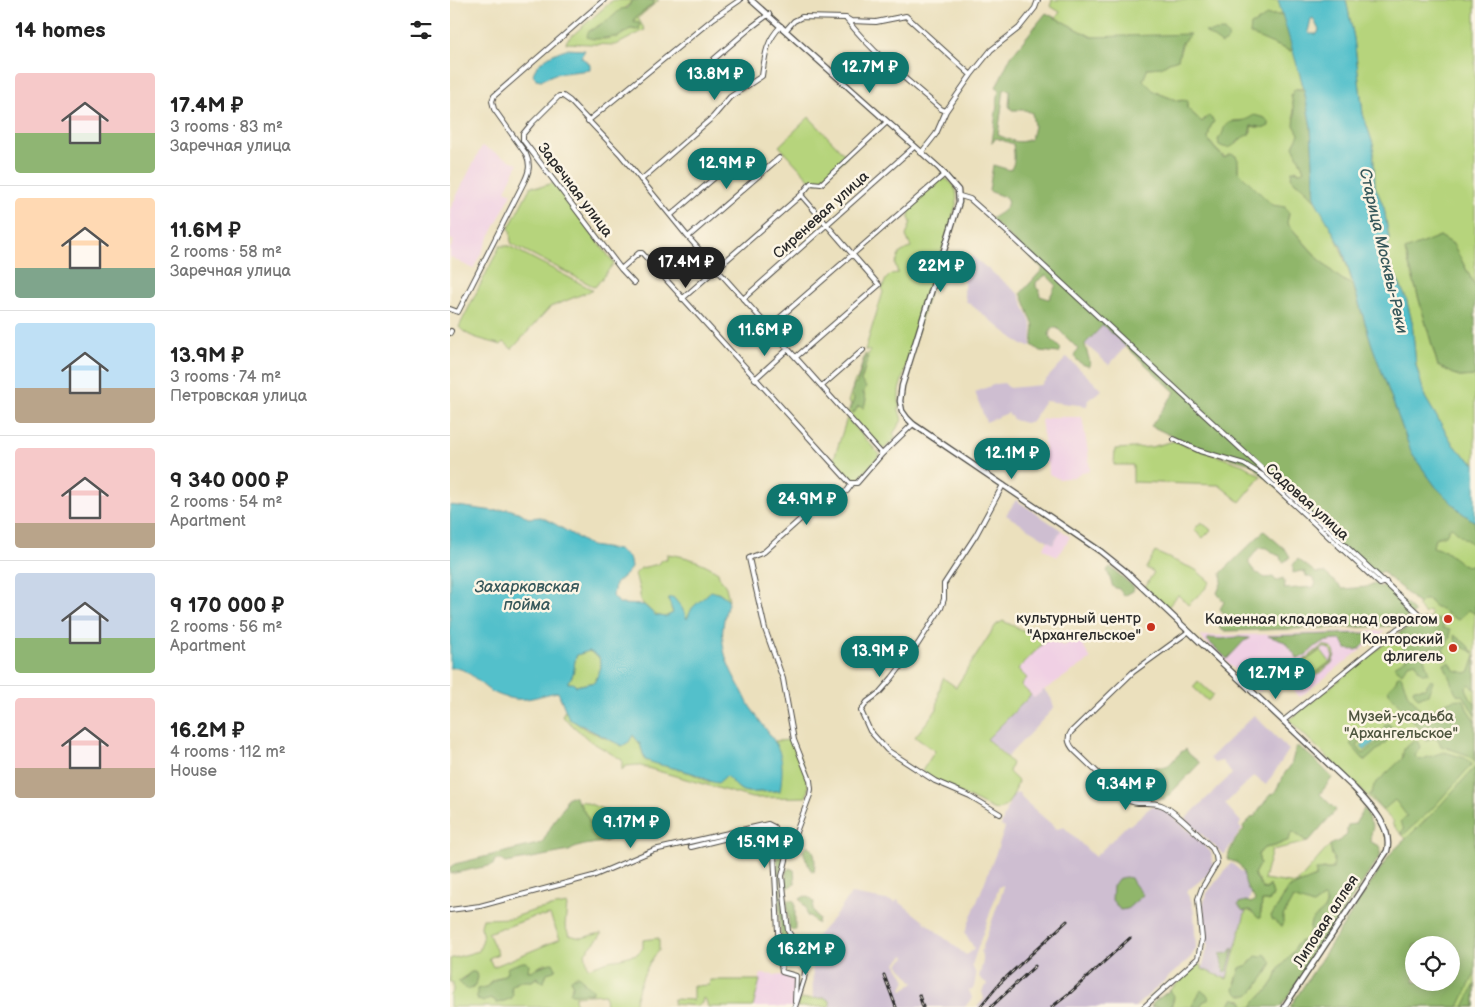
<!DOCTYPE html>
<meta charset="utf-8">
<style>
:root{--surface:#fff;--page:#f2f2f2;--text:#222;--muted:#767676;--line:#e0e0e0;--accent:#0f766e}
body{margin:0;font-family:"Balsamiq Sans",sans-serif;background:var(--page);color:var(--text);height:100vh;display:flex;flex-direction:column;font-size:19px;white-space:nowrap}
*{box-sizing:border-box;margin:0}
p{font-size:16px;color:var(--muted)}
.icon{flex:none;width:28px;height:28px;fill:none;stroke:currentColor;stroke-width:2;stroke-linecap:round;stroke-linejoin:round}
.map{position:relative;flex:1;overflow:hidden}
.drawer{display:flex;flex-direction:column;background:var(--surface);width:450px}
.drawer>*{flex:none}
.fabs{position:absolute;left:955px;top:936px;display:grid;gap:10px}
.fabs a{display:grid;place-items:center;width:55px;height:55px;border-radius:50%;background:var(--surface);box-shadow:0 2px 12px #0003;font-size:25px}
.price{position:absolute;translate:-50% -42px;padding:0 11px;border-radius:18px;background:var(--accent);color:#fff;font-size:16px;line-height:32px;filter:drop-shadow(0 1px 2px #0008)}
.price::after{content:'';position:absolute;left:50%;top:30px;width:15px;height:11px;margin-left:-8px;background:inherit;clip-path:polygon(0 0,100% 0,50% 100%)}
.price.active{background:#222;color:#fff}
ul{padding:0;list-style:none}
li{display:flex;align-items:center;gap:15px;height:125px;padding:0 15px}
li+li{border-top:1px solid var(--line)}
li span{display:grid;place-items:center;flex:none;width:140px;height:100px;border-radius:5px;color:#555}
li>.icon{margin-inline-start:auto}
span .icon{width:60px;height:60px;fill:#fffc;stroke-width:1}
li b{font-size:21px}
h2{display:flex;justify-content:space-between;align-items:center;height:60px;padding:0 15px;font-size:21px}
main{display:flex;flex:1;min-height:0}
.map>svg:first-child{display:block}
</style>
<main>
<section class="drawer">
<h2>14 homes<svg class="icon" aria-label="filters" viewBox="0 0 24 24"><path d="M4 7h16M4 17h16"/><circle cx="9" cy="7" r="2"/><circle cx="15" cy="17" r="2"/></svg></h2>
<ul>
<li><span style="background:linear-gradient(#f6c9c9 60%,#8fb573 0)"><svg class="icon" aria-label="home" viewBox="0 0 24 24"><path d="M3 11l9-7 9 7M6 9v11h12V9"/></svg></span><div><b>17.4M ₽</b><p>3 rooms · 83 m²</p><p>Заречная улица</p></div></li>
<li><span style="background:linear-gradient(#ffd9b3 70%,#7fa58c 0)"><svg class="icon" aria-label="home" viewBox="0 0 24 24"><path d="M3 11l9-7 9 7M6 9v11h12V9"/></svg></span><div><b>11.6M ₽</b><p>2 rooms · 58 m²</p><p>Заречная улица</p></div></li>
<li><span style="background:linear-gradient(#bfe0f5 65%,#b9a48a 0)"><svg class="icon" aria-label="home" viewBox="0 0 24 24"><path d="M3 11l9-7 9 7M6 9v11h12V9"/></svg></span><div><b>13.9M ₽</b><p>3 rooms · 74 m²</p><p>Петровская улица</p></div></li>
<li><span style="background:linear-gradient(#f6c9c9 75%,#b9a48a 0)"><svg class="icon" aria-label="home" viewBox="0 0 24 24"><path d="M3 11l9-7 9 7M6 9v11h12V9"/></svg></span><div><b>9 340 000 ₽</b><p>2 rooms · 54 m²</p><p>Apartment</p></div></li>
<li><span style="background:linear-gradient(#c9d6e8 65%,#8fb573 0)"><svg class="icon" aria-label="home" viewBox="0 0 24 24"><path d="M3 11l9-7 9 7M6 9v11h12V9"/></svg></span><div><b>9 170 000 ₽</b><p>2 rooms · 56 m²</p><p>Apartment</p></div></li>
<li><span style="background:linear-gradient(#f6c9c9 70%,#b9a48a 0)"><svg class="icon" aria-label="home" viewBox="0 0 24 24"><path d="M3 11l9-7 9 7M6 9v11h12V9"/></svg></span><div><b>16.2M ₽</b><p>4 rooms · 112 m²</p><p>House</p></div></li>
</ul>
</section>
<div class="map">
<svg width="1025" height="1007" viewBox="0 0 1025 1007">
<rect width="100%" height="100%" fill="#fcf5e5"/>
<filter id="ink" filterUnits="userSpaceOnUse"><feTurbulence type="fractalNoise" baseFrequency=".02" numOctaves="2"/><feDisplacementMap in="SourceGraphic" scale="10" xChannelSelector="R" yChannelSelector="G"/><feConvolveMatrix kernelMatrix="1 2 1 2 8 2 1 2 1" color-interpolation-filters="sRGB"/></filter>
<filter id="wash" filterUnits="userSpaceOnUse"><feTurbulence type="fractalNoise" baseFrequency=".0096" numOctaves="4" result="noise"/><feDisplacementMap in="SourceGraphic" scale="20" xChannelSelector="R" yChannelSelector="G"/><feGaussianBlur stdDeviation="1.12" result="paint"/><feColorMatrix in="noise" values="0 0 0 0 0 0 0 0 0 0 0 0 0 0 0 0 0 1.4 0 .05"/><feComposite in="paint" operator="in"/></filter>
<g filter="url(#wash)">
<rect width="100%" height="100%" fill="#ebe0bd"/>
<path fill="#f0d0e4" d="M32,146L68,164L55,190L62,193L23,269L0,257V249L4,241L0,239V209Z
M603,417H632L638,451L640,471L632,472L624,477L609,479L599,474L598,463H594L590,460V455L595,449L591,420Z
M611,530L620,537L607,557L593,548L598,541L603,544Z
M935,631L850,697L828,674L809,692L749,636Z
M627,637L641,659L594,690L584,698L570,685L568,669L597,639L614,646Z
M311,974L344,976L343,1007H303Z"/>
<path fill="#cebed1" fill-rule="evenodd" d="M522,256L569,294L582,326L581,346L572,345L516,301L514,292V280L516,266Z
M653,325L676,346L659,365L635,344Z
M617,357L652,390L638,400L637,406L595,401L582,421L575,423L564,420L558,413L536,422L525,392L546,384L554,383L559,388L591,385Z
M566,500L611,530L603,544L556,515Z
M594,690L601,698L604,708L557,757L537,739L581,695L584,698Z
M804,715L839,750L816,785L804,776L775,804L791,822L789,826L792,829L774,855L735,819L782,774L772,761L764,763L760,758Z
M568,792L575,801L607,829L614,827L645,857L677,825H680L702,806L716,810L738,830L761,852L763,865L757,875L736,892L741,900L744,913L746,948L741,957L685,1007H527L534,999L532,991L537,984L529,977L533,961L531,952L553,890V885L549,887L524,959L522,965L526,975L524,987L522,990H519L522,998L515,1007H363L362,939L366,937L386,915L401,894L442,901L445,903L447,900L516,955L520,953L524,948L515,933L547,850L555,828L551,826L552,822L562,796ZM455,955L456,957L448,964L464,983L451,991L456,980L446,963Z
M781,863L804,882L777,980L752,969L758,946L753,905L757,893Z"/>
<path fill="#b6d47b" stroke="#708053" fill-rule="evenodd" d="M163,0H183C171,13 154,22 138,32C143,36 148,39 154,39C159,39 162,36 168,37L180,29L186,30L189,23L183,21L184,19L203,4L204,0H209L188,18L195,30L166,45L116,43L117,40Z
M601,0H828L833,15H816L802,29V34L840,51L843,50L854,89H845L842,95C844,108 843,123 849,134V138L844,143L846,152L854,170L851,172L845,170V182C875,200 893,252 903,285C883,279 852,239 837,223L839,213L822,205L788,171V164C774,158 767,152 758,139L760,128L764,121L755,118L752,122L737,108V104L732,100L728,101L705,92L693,80L698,68L711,67L719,62L728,59C729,53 732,49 732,42L737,38L642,37L606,18L610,12L600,6L602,1ZM796,120L810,128L801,126V132L793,136L787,144L768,139L773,135L783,121Z
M896,0H1025V286L1003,244L990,236L955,251L988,366L1010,377L1025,376V464L1004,446L975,397L966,365L962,322L956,298L937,257L939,238L934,208L925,186L923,144L913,114L904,38Z
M359,117L397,157L367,183L363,180L361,181L329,146Z
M492,178C504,180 509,193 506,205L449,390V410L452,420L443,434L446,437L434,449H430L398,413L401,403L398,402L405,380L407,381L415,354L418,355L420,351L415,350L433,292L432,289L436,279L441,274L448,273L445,264L450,253L461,247L456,236L461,222L459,218C458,211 464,208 465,202ZM415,356L414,372L411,381L416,401L408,406L406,410H400L404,399C401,393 403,388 407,383Z
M103,183L164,263L145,287L62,244C59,238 62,233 59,228L81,186L90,187Z
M50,246H59L143,290L100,307L62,349L54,342L51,345C38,340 19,339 9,327Z
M397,418L429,454L428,457L406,482H401L383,462Z
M724,441L793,465L811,476L790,502L769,485L683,482V465H664L665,449L701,447Z
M1011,512L1025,522V1007H840L941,853L956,839L942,824L944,822L839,720L948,633L969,620L980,618L981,613L978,611L975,614L967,606L969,604L932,571ZM964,945H1001V982H964Z
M751,522L761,530L753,538L744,530Z
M705,552L746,570L760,582L755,589L738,605L728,595L718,607H715L695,587L704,572L696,568Z
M217,554C236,556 253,562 268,572L269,576L276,587L279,600L271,594L236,619L221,608L223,613L215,617L205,615L190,601V592L185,574L191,568L209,564L212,560H217Z
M553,621L576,632L597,639L568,669L577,678L571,685L581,695L537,739L562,763L559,772L568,781C565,792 559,810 545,810L488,782L472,771L485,751L465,737L487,709L489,691L493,678L506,687L546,625Z
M872,646C879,645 884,648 885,655L882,663L857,683L848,681L843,674L845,667ZM872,648C878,647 882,650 883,656L881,662L856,681L849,680L845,674L847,668L856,680L880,662L871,650L854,662Z
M139,651L149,657L151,667L145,682L125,686L118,683V681C126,674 122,665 127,655Z
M748,681L763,695L758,701L743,687Z
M115,710C125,730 154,735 172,746L183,735L190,744L195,760L241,773L259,782L276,776C281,780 286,787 291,790C299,795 320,790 330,791L325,741L342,740C348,757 364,779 356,797L302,798L187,765L176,766L172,770V760L140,741L112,716Z
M132,801L158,811L167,816C170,825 162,831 154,833L144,830L129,802Z
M843,832L858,842L822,850L814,879L846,884L880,845L882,855L884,858L883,869H873L867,871L866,877L856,882L849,883L833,895L829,905L821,916H833L843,897L863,905L874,897L876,900C878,914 858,923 858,939L849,942L846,945L844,951L828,970L825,980L818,990L807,999L802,1007H794L791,999L782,1001L779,1007H750L752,1002L759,999L758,995L751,993L743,1004L744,1007H721L724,999L720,990L749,964L752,966V969L777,979L795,913L797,910L803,913H811L812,901H819L823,895L820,886L815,889L810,887L809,880L804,874L810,863L808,855L814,848L825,846L839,840L841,833ZM813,956L821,967L811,979L807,988L785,983L790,968L798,965L802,960Z
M117,904L115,926L119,935L131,938L151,933V935L135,953L138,968L155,962L187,954L193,948V940L209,938V951C196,962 187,991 184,1007H156L155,994L125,996L126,1007H0V995L3,991V983L0,982V959L29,951L33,939L31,926L33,919L62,918L85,910ZM100,915L110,939L43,967L39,958L48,954L38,933L53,927L54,928L86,916L87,917L91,916L92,917ZM73,962L77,967L78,971H81L96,963L97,973C94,977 87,977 82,981L72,980L61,987L63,995L50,1003L27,989L37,987L41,981L56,974ZM21,972L28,975L27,981L23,988H15L11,980ZM133,980L137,986L143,989L140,994L121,989L123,984Z
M260,980H310L303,1007H258L256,1000L253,998L252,1003L248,1006L223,1004L224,999L243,1000V986L259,985Z
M375,998L380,1001V1007H347L349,1000L352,999Z"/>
<path fill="#90b66b" stroke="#5e704b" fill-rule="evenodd" d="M183,0H204L203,4L184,19V21L190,24L189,30L180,29L168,37C157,36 147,42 137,37L138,32L161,18L171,9L177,8Z
M596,13L642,37L740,34C738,37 734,40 732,43C730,48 729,55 728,59L719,62L711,67L698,68L693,80L705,92L728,101L737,100V108L752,122L759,116L764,121L760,128L758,139L765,149L774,158L781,154L786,156L788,160V171L822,205L835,207L839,213L837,223C852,240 883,279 903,285L922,345L962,454L986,487L1011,512L1025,522V546L1011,536L1002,527L999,529L996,535L985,538L983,547L995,551L1012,564L1018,566L1025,563V614L1019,610L1008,620L983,605L979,600H973L969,604L932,571L924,577L801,464L750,449L701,426L725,392L653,325L635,344C636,352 640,358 640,366C633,366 626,361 624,355L628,349L607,328H602L599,334L600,338L611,349L609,353L590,351L582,345L584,326L571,293L593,269L541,219C549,213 560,210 557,198L539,191L543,165L560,170C566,164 564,153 563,144L546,138L542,143L549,89L546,87L561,56ZM554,89L560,90L559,106L562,110H575L582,113L584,126L581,139C567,145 561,140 548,135ZM596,275L606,285L599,299L590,296L589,290L586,287V282Z
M816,15H833L843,50L840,51L800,34L801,25L811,20Z
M774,31L779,37L777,41L772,44L755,32Z
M845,89H854L861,127L865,200L853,187L845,182L841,177L842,171L851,172L854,170L843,146L849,134L844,125L845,115L841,95Z
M804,115L815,118L819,122V126C813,130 808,125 801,126L799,135C786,137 785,154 769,145L768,139C774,135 772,130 776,125C782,119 791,123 797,119C800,118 802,116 804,115Z
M990,236L1003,244L1025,286V376L1010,377L988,366L955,250Z
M415,356L418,357L411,381L416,387L413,393L416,399L414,408L408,406L405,412L403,413L400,410L404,399L402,395L403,386L407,383Z
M814,531L836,550L840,557L834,562L831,560L830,556C819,553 822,546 809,548L799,560V564L806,573L810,574C814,579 817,578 823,577L826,581L833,578L835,586L834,589L864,587L866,583L864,579L856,576L855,572L851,571L843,573V565L848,559L866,573H875L893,589L917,587L924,583L930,587L935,585L965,612L945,626L774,631L770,629L769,625L775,615L770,609L774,602L767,593L772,581L771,573Z
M660,567L684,587L683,591L674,596L669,589L663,587L657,570Z
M984,619L990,620L993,624V628L1000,630V638L993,650L998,659H991L986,648L982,647L972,653L979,673L973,674L968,669L966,662L958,664L952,673L944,666L956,659V653L947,635L970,621Z
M919,633L923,636L911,648L906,650L896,649L894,644L891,640C862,640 868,650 848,659C844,652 839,649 835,642L818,636Z
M1004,635L1016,644L1024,653C1016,648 1005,646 1004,635Z
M787,637L799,638V639L794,641L777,659L757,640L759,638L771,639Z
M1025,656V690L1020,684L1016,688L1020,698L1025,703V716L1014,696L1007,695L1005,692L994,664L1000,662L1004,670L1016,673L1020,671Z
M951,675L958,695L965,702L971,713L981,719L982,718L980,710C991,707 1003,696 1014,700L1017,709L1025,721V761L1018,755L991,746L988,739L982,738L977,741L975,740L972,731L939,693L938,689L946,681L947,677Z
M981,679L983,682L978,694L968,698L963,691L964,689L975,688Z
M935,724H939L942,728L949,730V735L943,738L934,727Z
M911,734L913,739L907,746L913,754L934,737L937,741L915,761L900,744Z
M965,740H967L970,747L965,756L969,760L994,752L1015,758L1022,764L981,810L953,835L951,832L954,829L950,822L957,816L945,800L933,810L919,795L922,793L924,785L952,759L954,749Z
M846,747H849C859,754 875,769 882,778L870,794L886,810L858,842L843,832L841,833L839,840L825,846L814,848L808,854L810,863L804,874L813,889H817L820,885L823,895L819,901H812L810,918H808L800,910L793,911L788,905L789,903L796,901L801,903L805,900C803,895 800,893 798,889C791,878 799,864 778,860C779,847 786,839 794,829L793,826L802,817L805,816L819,796L825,792L835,773L841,765Z
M736,749L739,754L750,763L715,799L695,798L685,794L705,767H717L731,752Z
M1025,767V973L1009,1007H840L941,853L983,813ZM964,945H1001V982H964Z
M120,796L125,797C129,803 133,809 136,815C141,823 145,839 159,832C164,829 167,825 168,819L184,816L186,822C180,829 168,837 159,840C145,845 131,843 119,851L55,863L51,860H45L43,865L0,874V867L5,864L92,843L108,814L115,806L116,799Z
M914,809L916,811L919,820L923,826L920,839L921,842L930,846L931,849L930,856L831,1007H802L807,999L818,990L825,980L828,970L844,951L846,945L849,942L858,939L861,921L874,910L877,903L874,897L863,905L843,898L833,916V926H830L822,919L821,916L829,905L837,889L866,877V870L883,869L884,858L882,855L880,845L889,841L897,835V828L898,825L905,824Z
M358,845C367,852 365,862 364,872L360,869L353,851Z
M330,852L335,858L330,873V882L334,925L340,939L347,947L346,955L339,956L337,955L331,946L327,853Z
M339,868L344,870L345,883L338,888H336V872Z
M675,877L681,878L683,882L693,895L677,909L670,910L662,900L663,886L668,879Z
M355,896L360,898L364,902L363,910L369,920L367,924L360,916H357L356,908L350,899Z
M337,900H342L345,902V930L342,931L339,927Z
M784,947L777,972L774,973L770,954L779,953Z
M815,954L822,962C820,970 805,990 799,995H790L784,990L790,968L798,965L806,956L811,957Z
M73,962H77L79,964L78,971C86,971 94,963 103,963L106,969L104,971L97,973L94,982L88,980L87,977L82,981H69L61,987L63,995L62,998L46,1004V1001L40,998L33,1002L27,999V989L37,987L41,982L56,974L58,967Z
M21,972H25L28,978L23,988L17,990L8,981L14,979Z
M128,975L137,986L143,989V993L122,994L120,993L123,987L121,979Z
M1025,984V1007H1014Z
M720,990L724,996L721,1007H701L704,1002Z
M751,990L759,997V999L753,1002L750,1007H744L743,1004Z
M784,998L793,1002L794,1007H779Z"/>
<path fill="#53c0cb" stroke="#3f767b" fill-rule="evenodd" d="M828,0H896L904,38L913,114L923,144L925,186L934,208L939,238L937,257L956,298L962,322L966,365L975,397L1004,446L1025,464V522L1011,512L986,487L962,454L922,345L892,248L865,200L861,127L854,89ZM863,18L869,30L867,34H860L858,32L861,19Z
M116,49L135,50L131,57L140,64V70L105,74L91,80L86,79L83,75C85,62 105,52 116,49Z
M0,505L44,511L58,509L71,513L78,518L91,517L105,524L141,546L168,550L176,555L180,561L181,568L176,574L165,584L163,596L170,604L194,605L205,615L215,617L223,613L218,598L223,597L232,608L237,619L242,608L261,591L271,594L279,600C267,638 272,657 292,691C296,698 298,705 303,711C325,744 337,747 330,791C320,790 299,795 291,790C286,787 281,780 276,776L268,783C258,782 252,776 242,773C227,768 210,766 195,760L190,744L183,735L179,742L172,746L119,719L108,692C93,694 80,701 65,699C56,698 44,694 36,688C25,679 15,666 0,668ZM139,651L149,657L151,667L145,682L126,686L123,683H118V681C127,673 122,665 127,655Z
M926,733L930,737L915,750L911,746Z"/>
</g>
<g filter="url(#ink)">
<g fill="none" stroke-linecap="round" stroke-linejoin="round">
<g stroke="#484641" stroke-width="6">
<path id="minor" d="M397,20C424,54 458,81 491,109L496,111
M336,30L344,21L352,17L396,18L401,21L426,22L456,16L521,75
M264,59L299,29L319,14
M138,121L264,18L290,0
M471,153L486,134L496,111L521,75L541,50L569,28L585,8L588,0
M191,180L263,117L280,97L312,76C315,55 316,41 331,26
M510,196L520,199L556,231L970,615L947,629L833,721
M221,215L291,155
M238,237L329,158
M171,269L184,283
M232,299L351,195L361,183L371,184L437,122
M293,299L464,147
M0,309L8,312L74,182C79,172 81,165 76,154L44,109L42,101L44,96L154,0
M319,327L495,174
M0,333L1,331
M346,357L429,285L351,195
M305,379L338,349
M372,386L413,350
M724,439L750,451L794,464L812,475L930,584L936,582
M432,454L407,483H400L192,253H189L171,269L73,140V134L82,123L109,96H113L120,101L171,155L238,237L432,454L463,424
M550,814L520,796L485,781L437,750L420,731L411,711L417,702L429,693L442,678L468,644L491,608L494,599V584L526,535L553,485
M241,847L318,828L322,830L323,835L329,951L332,972L346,976L345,1002
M0,910L30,906L143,876L204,850L318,824L324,827L330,844L337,856
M345,1007L354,979L356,965L353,955L338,931L332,876L337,856L360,795L361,789L360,780L344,740L333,679L315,629L299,558L314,552L374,498L397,491L402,484
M694,1007L748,958L752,939L748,899L752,888L767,863L766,856L762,848C750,837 725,810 711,805C697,800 687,807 674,798L625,751C619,745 616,739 621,732L683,672L738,632"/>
</g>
<g stroke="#484641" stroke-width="7">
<path id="tertiary" d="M301,0L489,168L508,190L509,202L452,386L450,401L452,411L457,418L463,424L650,551L675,571L904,788C919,804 943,827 937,851L834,1007"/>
</g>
<use href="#minor" stroke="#fff" stroke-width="4"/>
<use href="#tertiary" stroke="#fff" stroke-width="4.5"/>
<g stroke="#2b2b2b" stroke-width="3">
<path id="rail" d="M434,975L446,1007
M549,984L617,921
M469,995L473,1007
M530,1007L554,978
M541,1007L585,966
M602,1007L621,992L680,938"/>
</g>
<use href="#rail" stroke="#fcf5e5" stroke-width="1" stroke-dasharray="4" stroke-linecap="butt"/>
</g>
</g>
<g fill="#c8321e" stroke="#fcf5e5" stroke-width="2">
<circle cx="998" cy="619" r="5"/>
<circle cx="701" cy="627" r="5"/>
<circle cx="1003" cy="648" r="5"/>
</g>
<g text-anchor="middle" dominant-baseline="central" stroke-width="5" stroke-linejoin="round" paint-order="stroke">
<g font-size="15" fill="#2b2b2b" stroke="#fcf5e5">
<text transform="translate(125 190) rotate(53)">Заречная улица</text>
<text transform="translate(371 215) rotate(-42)">Сиреневая улица</text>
<text transform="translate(857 502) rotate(42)">Садовая улица</text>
<text transform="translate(876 921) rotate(-57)">Липовая аллея</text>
</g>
<g font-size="15" fill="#2b2b2b" stroke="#fcf5e5" text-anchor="end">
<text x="691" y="618">культурный центр<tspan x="691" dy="17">"Архангельское"</tspan></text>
<text x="988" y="619">Каменная кладовая над оврагом</text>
<text x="993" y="639">Конторский<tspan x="993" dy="17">флигель</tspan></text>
</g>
<g font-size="15" fill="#4e553f" stroke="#fcf5e5">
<text x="951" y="716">Музей-усадьба<tspan x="951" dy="17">"Архангельское"</tspan></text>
</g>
<g font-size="16" font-style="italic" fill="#37585b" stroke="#fcf5e5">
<text transform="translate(933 251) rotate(77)">Старица Москвы-Реки</text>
<text x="77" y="587">Захарковская<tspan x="77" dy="18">пойма</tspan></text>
</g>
</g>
</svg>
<div class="fabs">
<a><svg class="icon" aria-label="locate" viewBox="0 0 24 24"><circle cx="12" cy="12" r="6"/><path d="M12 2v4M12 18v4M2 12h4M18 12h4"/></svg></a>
</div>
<b class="price" style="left:420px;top:94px">12.7M ₽</b>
<b class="price" style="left:265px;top:101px">13.8M ₽</b>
<b class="price" style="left:277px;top:190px">12.9M ₽</b>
<b class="price active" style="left:236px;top:289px">17.4M ₽</b>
<b class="price" style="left:491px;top:293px">22M ₽</b>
<b class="price" style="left:315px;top:357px">11.6M ₽</b>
<b class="price" style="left:562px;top:480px">12.1M ₽</b>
<b class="price" style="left:357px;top:526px">24.9M ₽</b>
<b class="price" style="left:430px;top:678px">13.9M ₽</b>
<b class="price" style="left:826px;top:700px">12.7M ₽</b>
<b class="price" style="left:676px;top:811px">9.34M ₽</b>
<b class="price" style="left:181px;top:849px">9.17M ₽</b>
<b class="price" style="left:315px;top:869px">15.9M ₽</b>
<b class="price" style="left:356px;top:976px">16.2M ₽</b>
</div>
</main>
